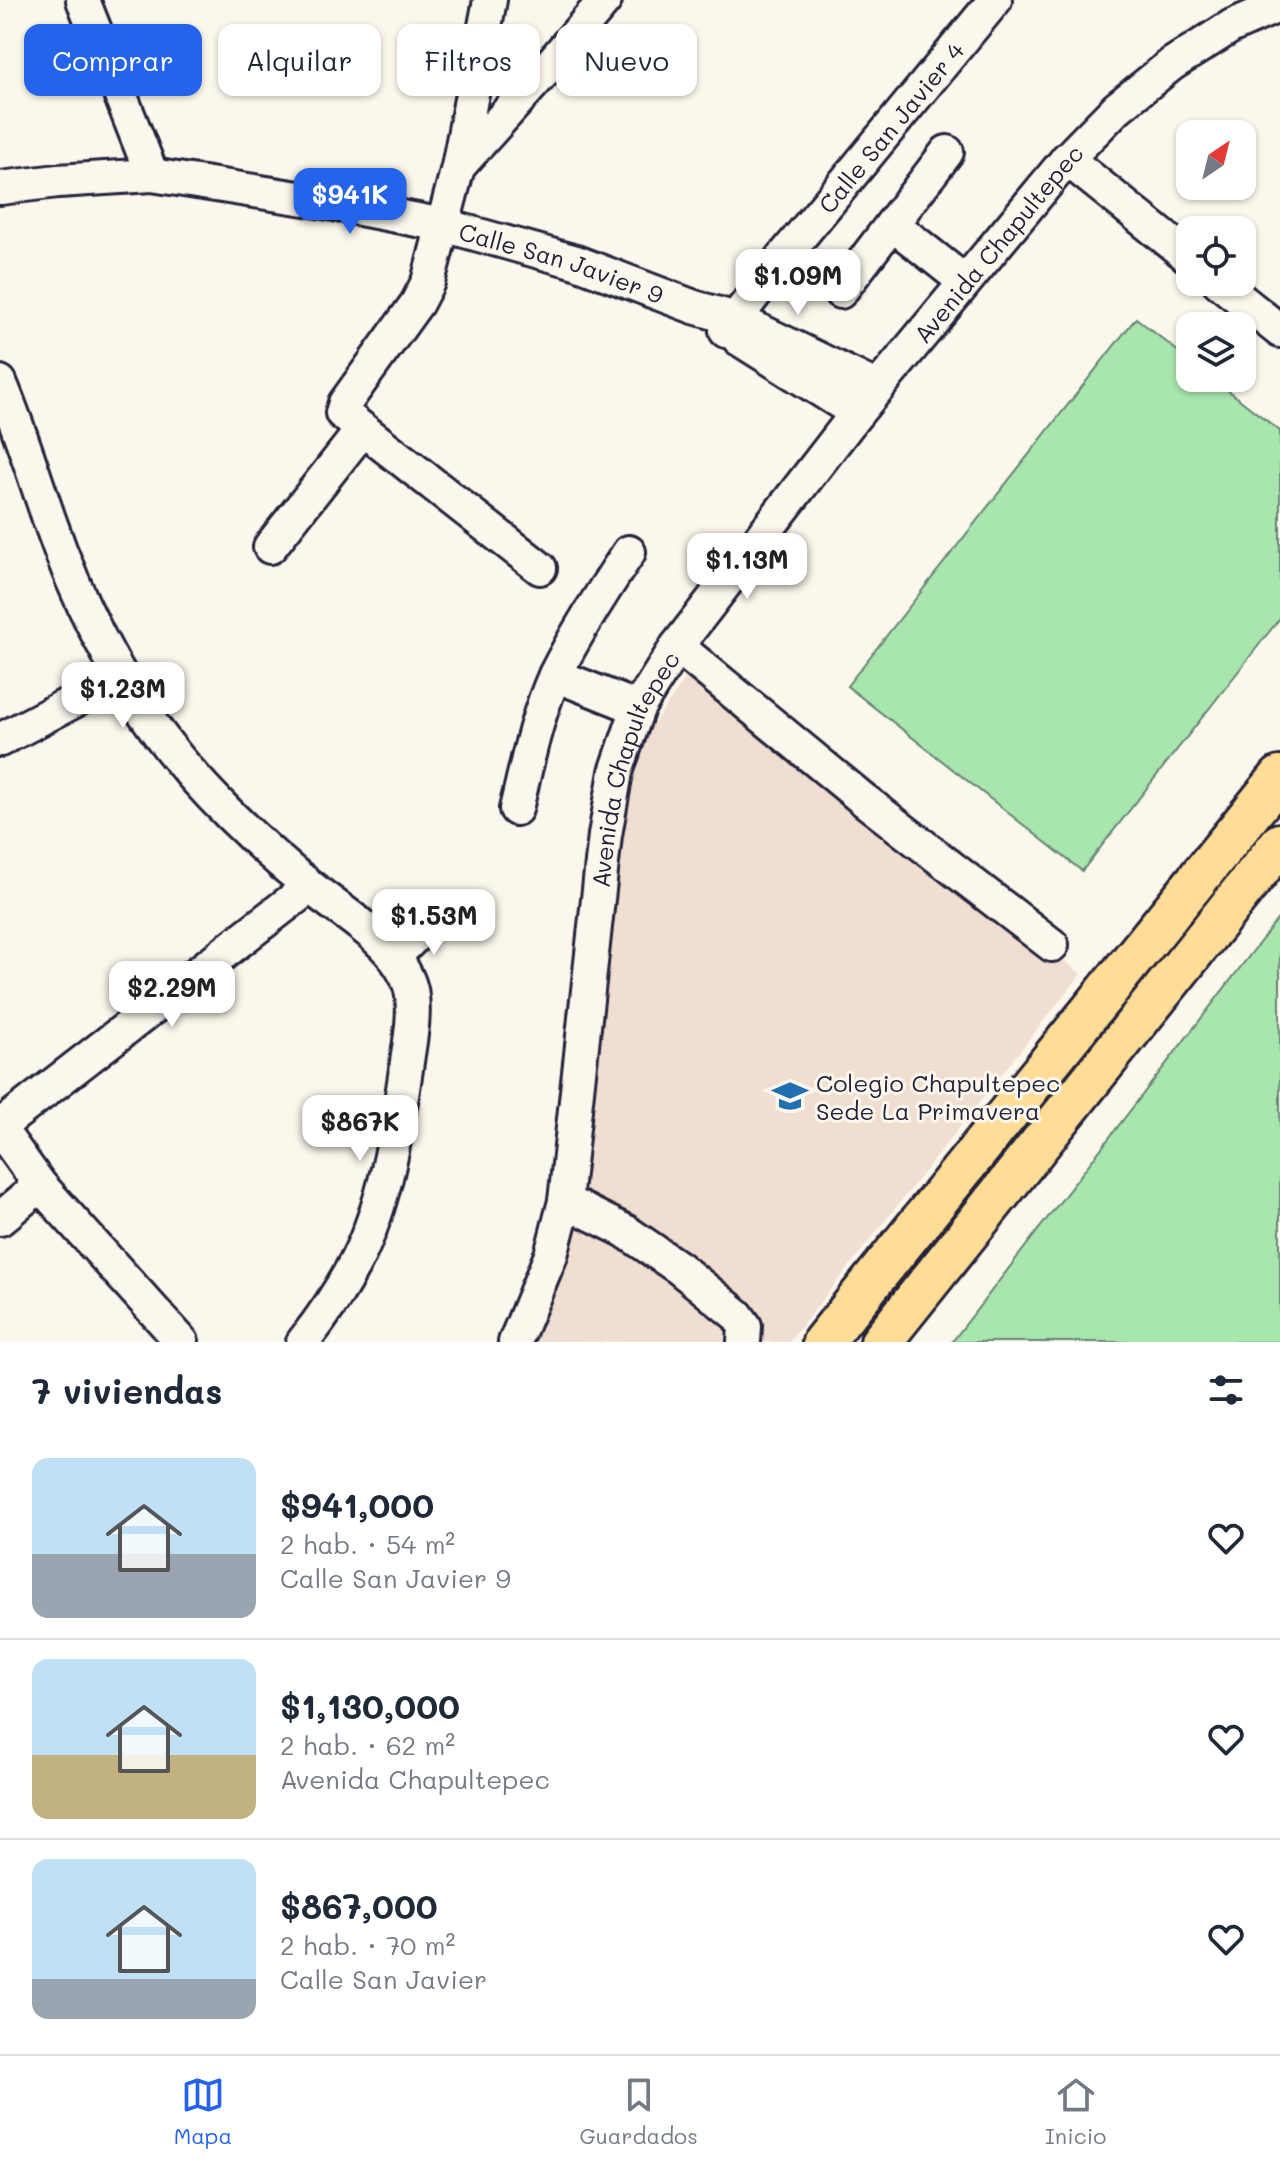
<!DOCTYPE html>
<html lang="es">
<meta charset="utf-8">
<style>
:root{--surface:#fff;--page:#f2f2f3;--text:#1f2937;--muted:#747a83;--line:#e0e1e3;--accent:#2563eb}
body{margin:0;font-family:Mali,sans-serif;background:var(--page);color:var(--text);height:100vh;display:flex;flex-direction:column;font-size:30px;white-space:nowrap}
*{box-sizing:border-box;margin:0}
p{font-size:26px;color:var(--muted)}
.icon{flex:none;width:44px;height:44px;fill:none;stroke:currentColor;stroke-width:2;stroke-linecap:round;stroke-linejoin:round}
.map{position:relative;height:1342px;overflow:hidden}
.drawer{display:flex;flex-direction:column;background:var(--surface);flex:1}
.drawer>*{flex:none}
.hud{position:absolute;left:24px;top:24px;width:800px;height:72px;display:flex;gap:16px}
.needle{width:52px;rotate:35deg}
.tools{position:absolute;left:1176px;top:120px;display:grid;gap:16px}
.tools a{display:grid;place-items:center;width:80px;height:80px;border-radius:16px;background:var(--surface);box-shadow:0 2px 6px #0004;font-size:40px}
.price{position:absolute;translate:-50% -68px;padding:0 18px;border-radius:16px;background:#fff;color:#222;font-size:26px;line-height:52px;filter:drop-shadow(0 2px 4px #0008)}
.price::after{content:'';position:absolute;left:50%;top:48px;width:24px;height:18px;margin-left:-12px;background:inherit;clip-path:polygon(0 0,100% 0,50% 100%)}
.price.on{background:var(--accent);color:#fff}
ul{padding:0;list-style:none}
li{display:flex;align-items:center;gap:24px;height:200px;padding:0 32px}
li+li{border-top:2px solid var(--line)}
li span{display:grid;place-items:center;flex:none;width:224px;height:160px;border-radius:16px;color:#555}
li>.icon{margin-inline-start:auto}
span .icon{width:96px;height:96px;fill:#fffc;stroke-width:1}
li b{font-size:34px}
h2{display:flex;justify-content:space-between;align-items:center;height:96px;padding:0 32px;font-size:34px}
.chip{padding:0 28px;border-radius:16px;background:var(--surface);box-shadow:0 2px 6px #0004;font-size:28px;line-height:72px}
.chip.on{background:var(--accent);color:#fff}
.tabs{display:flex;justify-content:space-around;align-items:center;height:112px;border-top:2px solid var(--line);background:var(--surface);font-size:22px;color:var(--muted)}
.tabs a{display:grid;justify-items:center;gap:4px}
.tabs .on{color:var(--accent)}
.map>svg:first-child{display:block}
</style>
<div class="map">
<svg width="1280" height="1342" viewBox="0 0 1280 1342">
<rect width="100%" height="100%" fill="#fbf7ec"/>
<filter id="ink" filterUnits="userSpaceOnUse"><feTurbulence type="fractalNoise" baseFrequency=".0125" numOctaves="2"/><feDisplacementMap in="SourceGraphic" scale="16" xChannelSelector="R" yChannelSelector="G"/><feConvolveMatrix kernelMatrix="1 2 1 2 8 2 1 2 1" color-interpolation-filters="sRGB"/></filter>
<g filter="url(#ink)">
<path fill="#f0ded0" d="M690,672L1081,974L789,1342H527L557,1280L584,1209L623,809L646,735Z"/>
<path fill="#a8e6ae" stroke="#658474" stroke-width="2" d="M1136,318L1190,361V378H1212L1280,431V618L1082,871L847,686Z
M1280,916V1342H952Z"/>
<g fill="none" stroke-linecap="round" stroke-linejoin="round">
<g stroke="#22223b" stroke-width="38">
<g id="minor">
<path d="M83,0L152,175"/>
<path d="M490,0L458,167L428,282L417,303L345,403L342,413L540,568"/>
<path d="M1067,159L1190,258"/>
<path d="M459,166L549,66L605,0"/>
<path id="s1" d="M0,188L58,181L152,175L324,202L443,225L576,262L694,307L736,319L878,388"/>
<path d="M892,224L964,281"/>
<path d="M1219,282L1280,331"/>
<path d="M840,292L947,152"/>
<path id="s2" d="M726,331L785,255L995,0"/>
<path d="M739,339L857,413"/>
<path d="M0,382C19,427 33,473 49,519C75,594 111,669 159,734C198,787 260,847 312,888C339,910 373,930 395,958C403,969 411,983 412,996C415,1020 409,1045 406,1069C397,1131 385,1205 356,1261C341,1290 323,1317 303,1342"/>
<path d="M270,547L362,430"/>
<path d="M677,646L864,800L1052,945"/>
<path d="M555,675L638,708"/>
<path d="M0,740L120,677"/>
<path d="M516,809C527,764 536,716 556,673C577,631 603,591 629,552"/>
<path d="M394,957L434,917"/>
<path d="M0,1126L309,887"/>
<path d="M0,1129L40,1185L182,1342"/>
<path d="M565,1201L625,1231L679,1268L737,1315L745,1326L744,1342"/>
<path d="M0,1219L40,1185"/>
<path id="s3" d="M515,1342L551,1255L565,1201L605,835L616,772L638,708L677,646L857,413L1067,159L1117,108L1172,64L1232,26L1280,5"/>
</g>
</g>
<g stroke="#22223b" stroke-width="46">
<path id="major" d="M823,1342L1280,777
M881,1342L1280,844"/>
</g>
<use href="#minor" stroke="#fbf7ec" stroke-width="32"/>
<use href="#major" stroke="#ffdd96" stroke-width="40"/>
</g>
</g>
<defs>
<g id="school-bare" transform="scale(2.76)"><path d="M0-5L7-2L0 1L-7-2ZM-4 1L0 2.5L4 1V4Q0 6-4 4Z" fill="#1f6fb2" stroke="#fbf7ec" stroke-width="2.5" paint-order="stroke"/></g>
</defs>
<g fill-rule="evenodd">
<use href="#school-bare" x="790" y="1096"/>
</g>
<g text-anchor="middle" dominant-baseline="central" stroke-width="6" stroke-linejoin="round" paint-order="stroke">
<g font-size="24" fill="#22223b" stroke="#fbf7ec">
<text stroke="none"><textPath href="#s2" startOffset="262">Calle San Javier 4</textPath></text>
<text stroke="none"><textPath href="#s3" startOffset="1238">Avenida Chapultepec</textPath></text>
<text stroke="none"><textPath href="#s1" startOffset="572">Calle San Javier 9</textPath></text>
<text stroke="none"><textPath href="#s3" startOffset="590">Avenida Chapultepec</textPath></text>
</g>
<g font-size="24" fill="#22223b" stroke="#fbf7ec" text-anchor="start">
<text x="816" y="1082">Colegio Chapultepec<tspan x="816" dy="28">Sede La Primavera</tspan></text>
</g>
</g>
</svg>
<div class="tools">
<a><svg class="needle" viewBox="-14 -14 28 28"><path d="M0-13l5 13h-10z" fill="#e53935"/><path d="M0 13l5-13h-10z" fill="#747a83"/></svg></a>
<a><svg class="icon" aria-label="locate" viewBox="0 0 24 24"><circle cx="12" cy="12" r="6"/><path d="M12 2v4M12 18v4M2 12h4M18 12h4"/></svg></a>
<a><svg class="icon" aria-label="layers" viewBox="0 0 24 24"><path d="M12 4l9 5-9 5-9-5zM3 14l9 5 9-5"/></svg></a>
</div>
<b class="price on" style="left:350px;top:236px">$941K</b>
<b class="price" style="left:798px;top:317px">$1.09M</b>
<b class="price" style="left:747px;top:601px">$1.13M</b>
<b class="price" style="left:123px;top:730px">$1.23M</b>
<b class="price" style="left:434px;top:957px">$1.53M</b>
<b class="price" style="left:172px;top:1029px">$2.29M</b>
<b class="price" style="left:360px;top:1163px">$867K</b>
<div class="hud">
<a class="chip on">Comprar</a>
<a class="chip">Alquilar</a>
<a class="chip">Filtros</a>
<a class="chip">Nuevo</a>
</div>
</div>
<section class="drawer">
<h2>7 viviendas<svg class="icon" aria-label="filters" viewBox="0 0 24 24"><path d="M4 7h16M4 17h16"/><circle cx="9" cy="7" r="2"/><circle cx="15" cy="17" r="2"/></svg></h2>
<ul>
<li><span style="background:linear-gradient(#bfe0f5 60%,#9aa5b1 0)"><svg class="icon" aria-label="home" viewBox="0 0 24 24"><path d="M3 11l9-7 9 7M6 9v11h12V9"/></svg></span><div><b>$941,000</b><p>2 hab. · 54 m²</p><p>Calle San Javier 9</p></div><svg class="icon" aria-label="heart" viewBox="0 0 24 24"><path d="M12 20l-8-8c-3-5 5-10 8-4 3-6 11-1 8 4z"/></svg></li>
<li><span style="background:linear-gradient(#bfe0f5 60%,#c2b280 0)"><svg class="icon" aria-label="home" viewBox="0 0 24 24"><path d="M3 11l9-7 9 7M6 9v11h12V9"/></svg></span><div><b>$1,130,000</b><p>2 hab. · 62 m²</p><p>Avenida Chapultepec</p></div><svg class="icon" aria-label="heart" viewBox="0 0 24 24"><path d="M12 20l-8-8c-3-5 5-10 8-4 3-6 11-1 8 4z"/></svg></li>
<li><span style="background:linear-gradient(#bfe0f5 75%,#9aa5b1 0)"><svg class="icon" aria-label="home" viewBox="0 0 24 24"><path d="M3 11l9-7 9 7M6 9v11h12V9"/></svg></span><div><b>$867,000</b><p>2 hab. · 70 m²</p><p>Calle San Javier</p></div><svg class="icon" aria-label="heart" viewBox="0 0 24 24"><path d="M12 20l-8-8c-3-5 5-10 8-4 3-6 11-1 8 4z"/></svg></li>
</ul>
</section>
<nav class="tabs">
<a class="on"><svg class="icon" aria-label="map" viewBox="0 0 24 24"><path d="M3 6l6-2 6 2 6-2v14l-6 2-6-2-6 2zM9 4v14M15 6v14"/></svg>Mapa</a>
<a><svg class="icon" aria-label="saved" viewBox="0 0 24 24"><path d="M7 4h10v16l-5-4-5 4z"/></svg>Guardados</a>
<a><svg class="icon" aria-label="home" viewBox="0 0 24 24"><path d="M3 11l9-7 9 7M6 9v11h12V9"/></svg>Inicio</a>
</nav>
